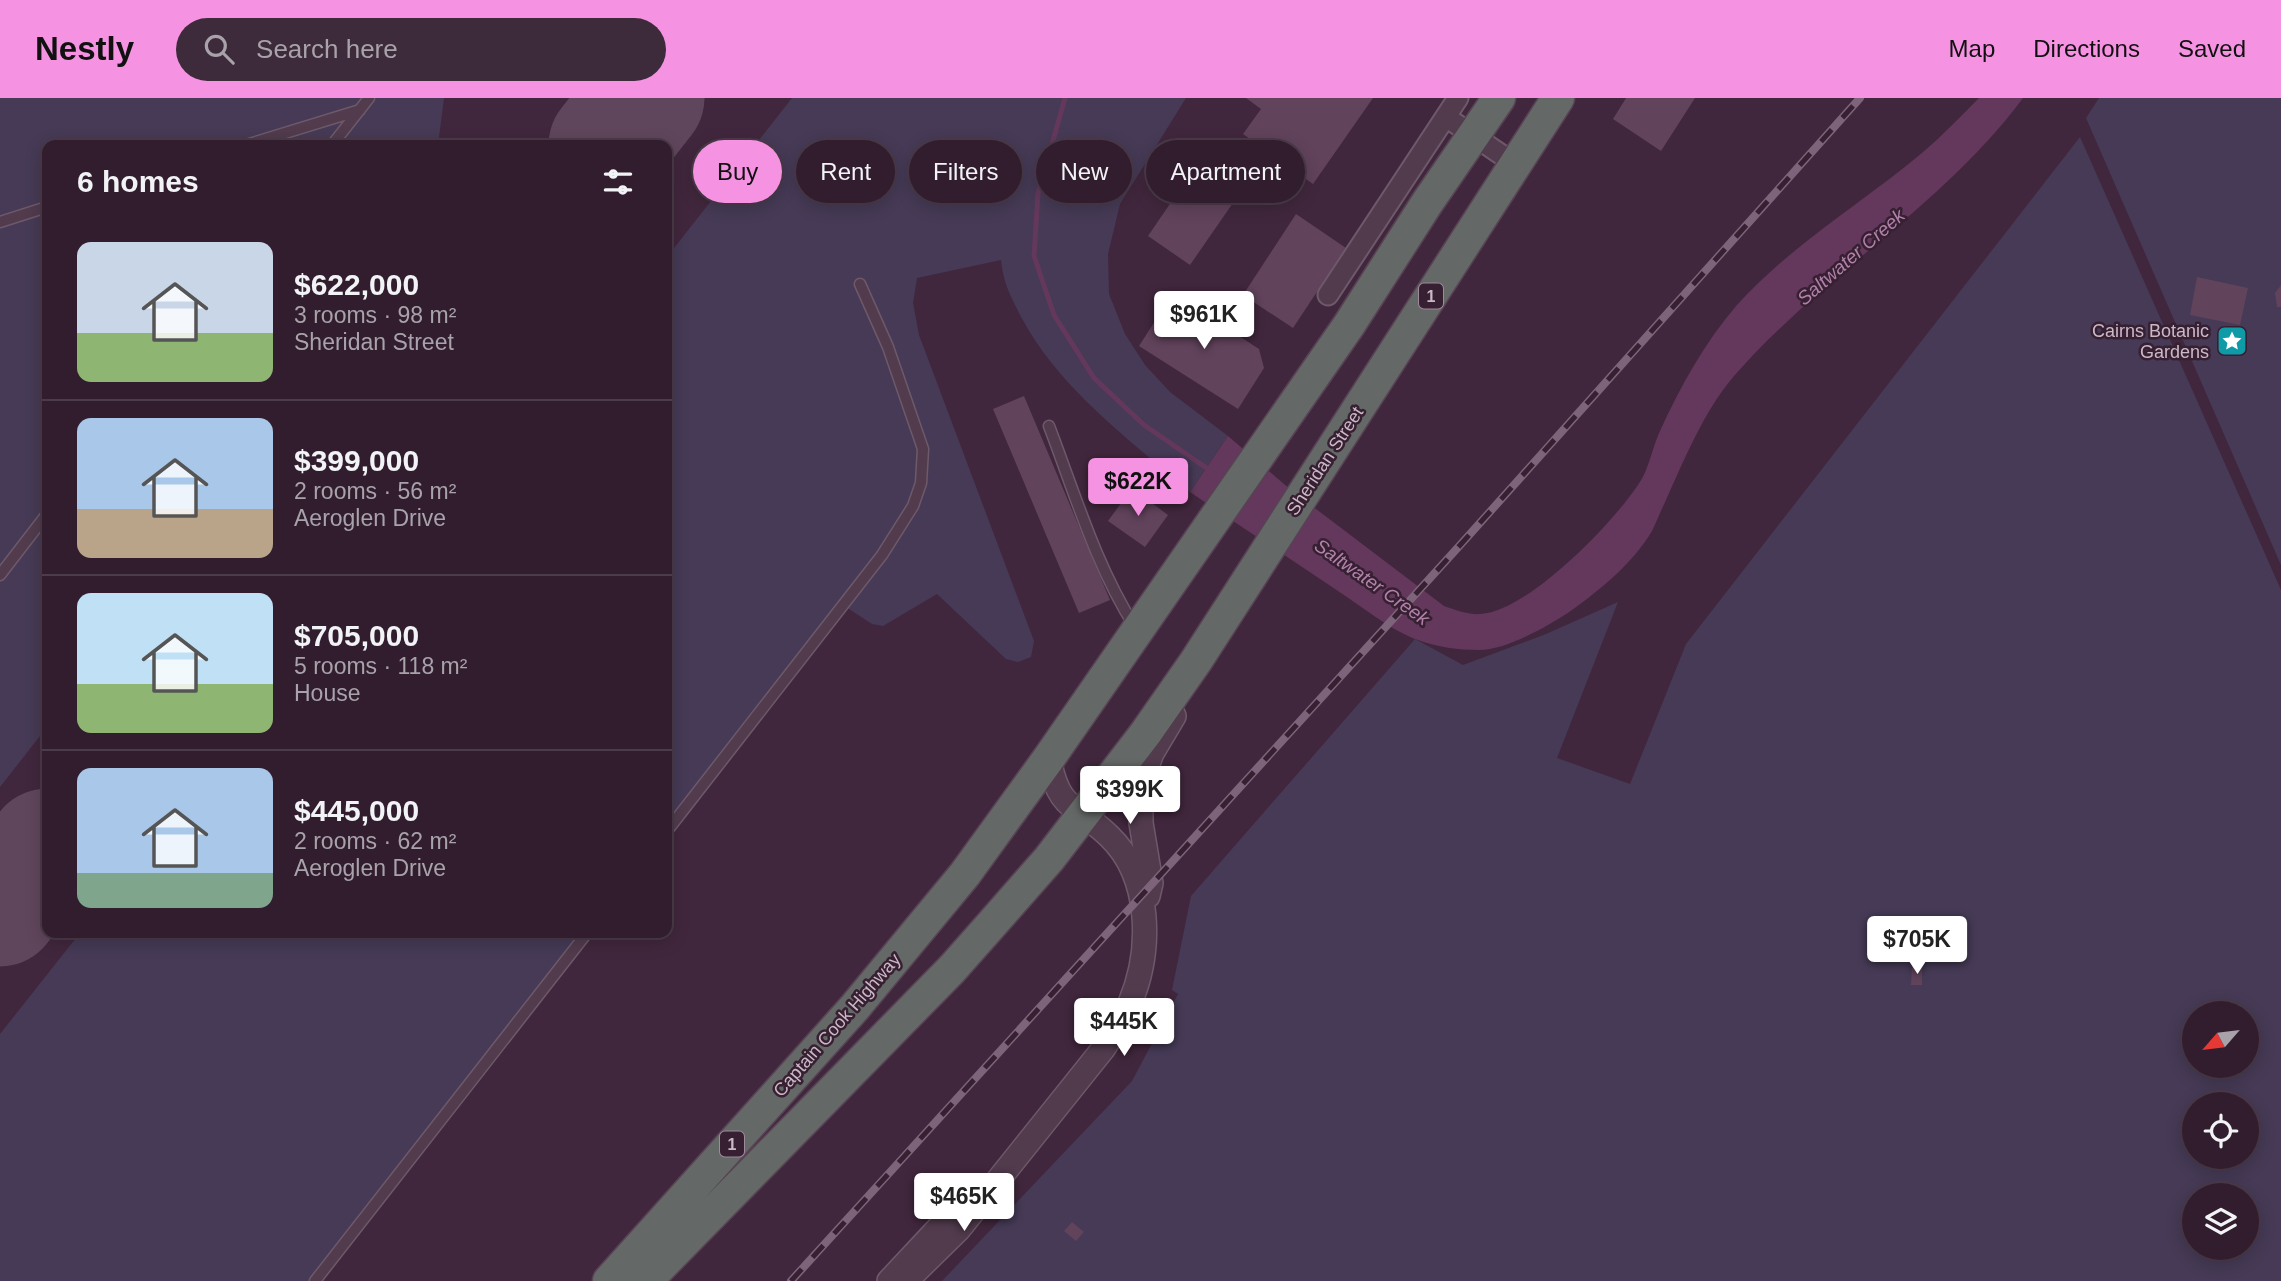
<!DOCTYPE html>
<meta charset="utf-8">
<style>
:root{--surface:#311d2e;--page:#3d2a3a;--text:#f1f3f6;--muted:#a8a2aa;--line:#4c3b4a;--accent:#f593e2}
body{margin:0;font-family:Arial,sans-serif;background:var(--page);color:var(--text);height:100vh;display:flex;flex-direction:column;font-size:26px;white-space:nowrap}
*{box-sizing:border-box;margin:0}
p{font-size:23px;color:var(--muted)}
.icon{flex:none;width:38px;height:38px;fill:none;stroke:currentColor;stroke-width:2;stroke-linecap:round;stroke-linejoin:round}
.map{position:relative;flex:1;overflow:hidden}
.side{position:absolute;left:42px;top:42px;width:630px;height:798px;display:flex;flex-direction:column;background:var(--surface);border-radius:14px;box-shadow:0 4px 18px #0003,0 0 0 2px var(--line)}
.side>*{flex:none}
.hud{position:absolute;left:693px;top:42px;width:665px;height:63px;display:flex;gap:14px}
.needle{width:46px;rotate:242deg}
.fabs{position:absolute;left:2182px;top:903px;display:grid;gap:14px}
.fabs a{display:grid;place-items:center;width:77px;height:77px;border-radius:50%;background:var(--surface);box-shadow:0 4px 18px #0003,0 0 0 2px var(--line);font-size:35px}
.price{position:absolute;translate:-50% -60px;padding:0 16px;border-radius:7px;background:#fff;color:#222;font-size:23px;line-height:46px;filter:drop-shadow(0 2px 4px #0008)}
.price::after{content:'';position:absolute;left:50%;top:42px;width:21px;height:16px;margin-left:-10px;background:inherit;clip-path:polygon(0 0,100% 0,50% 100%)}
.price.selected{background:var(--accent);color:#111}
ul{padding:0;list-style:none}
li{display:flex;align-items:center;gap:21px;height:175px;padding:0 35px}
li+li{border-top:2px solid var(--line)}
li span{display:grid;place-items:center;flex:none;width:196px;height:140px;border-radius:14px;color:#555}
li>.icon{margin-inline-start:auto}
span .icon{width:84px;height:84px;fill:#fffc;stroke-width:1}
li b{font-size:30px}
h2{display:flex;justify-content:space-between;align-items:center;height:84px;padding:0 35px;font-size:30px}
.tag{padding:0 24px;border-radius:32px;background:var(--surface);box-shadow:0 4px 18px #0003,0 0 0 2px var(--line);font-size:24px;line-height:63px}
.tag.selected{background:var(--accent);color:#111}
header{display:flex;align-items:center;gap:42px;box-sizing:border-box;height:98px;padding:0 35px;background:var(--accent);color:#111}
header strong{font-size:33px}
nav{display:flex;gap:38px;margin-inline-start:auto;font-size:24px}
.search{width:490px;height:63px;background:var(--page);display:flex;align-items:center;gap:18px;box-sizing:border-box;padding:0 24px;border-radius:38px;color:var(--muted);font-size:26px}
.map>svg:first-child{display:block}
</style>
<header>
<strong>Nestly</strong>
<div class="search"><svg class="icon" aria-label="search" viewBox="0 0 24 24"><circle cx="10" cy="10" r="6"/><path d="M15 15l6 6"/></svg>Search here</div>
<nav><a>Map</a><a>Directions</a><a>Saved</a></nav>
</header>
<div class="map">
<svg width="2281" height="1183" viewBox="0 0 2281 1183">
<rect width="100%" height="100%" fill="#41273d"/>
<path fill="#463a56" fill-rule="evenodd" d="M0,0H444L438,47H47V629L0,689Z
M792,0H1186L1120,106L1108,156L1109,196L1125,236L1145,267L1170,294L1228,338L1190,394C1128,340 1059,291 1020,217C1009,194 1004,187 1001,162L917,180L913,205L919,237L1034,543L1031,559L1018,564L1006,561L937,496L883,528L872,526L843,507L667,733V159Z
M2099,0H2281V467L2086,20Z
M2080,39L2281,492V1183H942L1132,983L1178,896L1172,892L1191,798L1415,541L1463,567L1546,536L1618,504L1557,660L1630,686L1686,546ZM2194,915H2247V968H2194ZM2194,1006H2247V1059H2194ZM2194,1097H2247V1150H2194Z
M80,835H587L315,1183H0V936Z"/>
<path fill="#63385c" d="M1979,0H2023C1943,108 1822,177 1734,278C1704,313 1685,360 1666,402C1661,412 1657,423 1652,433C1633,465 1601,491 1572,512C1550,527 1507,552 1479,552C1459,552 1437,549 1418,542C1392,533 1364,510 1341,495C1291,461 1240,428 1190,394L1228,338L1291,392L1444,508C1456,512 1468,517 1481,516C1528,513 1612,426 1638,387C1649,372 1652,350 1660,333C1680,289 1705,244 1737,207C1791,147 1861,106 1922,55C1942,38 1960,19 1979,0Z"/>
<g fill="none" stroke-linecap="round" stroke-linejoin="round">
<path stroke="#63385c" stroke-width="5" d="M1065,0L1038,96L1034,158L1054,217L1094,280L1144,327L1211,373"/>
<path stroke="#60465c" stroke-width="119" d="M608,47L645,0
M0,809L47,750"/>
</g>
<path fill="#61435c" d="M1246,0H1373L1313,86L1243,36L1261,11Z
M1626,0H1695L1661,53L1613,21Z
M1193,72L1235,102L1190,167L1148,138Z
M1296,116L1346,150L1293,230L1243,197Z
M2197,179L2248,190L2240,227L2190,217Z
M2281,187V209H2277L2275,195Z
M1173,195L1259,251L1264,270L1238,311L1139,248Z
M1024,298L1110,502L1079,515L993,311Z
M1132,390L1168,417L1145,449L1108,423Z
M1912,868L1922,869V887H1911Z
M1072,1124L1084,1134L1076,1143L1064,1133Z"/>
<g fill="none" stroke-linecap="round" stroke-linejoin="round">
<g stroke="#6e596a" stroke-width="13">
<path id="service" d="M246,47L360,12
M332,47L369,0
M0,124L47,109
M1049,328C1075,396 1096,468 1135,529
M0,477L47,416
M667,733L882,457L913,408L921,385L923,351L888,249L860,186
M315,1183L587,835"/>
</g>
<g stroke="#6e596a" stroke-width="23">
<path id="minor" d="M1446,19L1515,66
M1328,197L1458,0"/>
</g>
<g stroke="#6e596a" stroke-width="26">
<path id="tertiary" d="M1148,798L1151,785L1141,725V685L1152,655L1174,618
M889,1183L948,1120L973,1098
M906,1183L959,1131L1103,951C1113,936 1122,921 1130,905C1152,853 1152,779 1109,738C1076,706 1058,713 1049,660"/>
</g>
<g stroke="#584354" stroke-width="35">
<path id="trunk" d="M609,1183L855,909L965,776L1049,660L1349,227L1427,105L1499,0
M646,1183L952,871L991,827L1049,761L1145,636L1196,563L1558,0"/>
</g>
<use href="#service" stroke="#513b4d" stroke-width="10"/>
<use href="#minor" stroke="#513b4d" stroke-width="19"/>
<use href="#tertiary" stroke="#513b4d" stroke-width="23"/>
<use href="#trunk" stroke="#646866" stroke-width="32"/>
<g stroke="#7e647a" stroke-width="8">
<path id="rail" d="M791,1183L1462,445L1860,0"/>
</g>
<use href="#rail" stroke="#362032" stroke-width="5" stroke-dasharray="16" stroke-linecap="butt"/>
</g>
<defs>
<g id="sight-square" transform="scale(1.575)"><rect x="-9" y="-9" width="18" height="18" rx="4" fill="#0f9aa8" stroke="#362032"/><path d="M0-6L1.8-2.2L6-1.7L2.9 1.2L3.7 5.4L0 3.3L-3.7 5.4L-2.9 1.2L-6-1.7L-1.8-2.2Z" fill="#fff"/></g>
</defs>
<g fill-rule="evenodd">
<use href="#sight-square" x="2232" y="243"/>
</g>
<g text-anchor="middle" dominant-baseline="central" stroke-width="5" stroke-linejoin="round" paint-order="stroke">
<g fill="#362032" stroke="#9e8a9a" stroke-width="2">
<rect x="1419" y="185.5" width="24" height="25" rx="5"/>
<rect x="720" y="1033.5" width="24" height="25" rx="5"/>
</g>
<g font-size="16" font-weight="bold" fill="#cbb8c7">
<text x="1431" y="198">1</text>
<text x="732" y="1046">1</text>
</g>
<g font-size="18" fill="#cbb8c7" stroke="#362032" text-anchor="end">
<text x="2209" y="233">Cairns Botanic<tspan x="2209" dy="21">Gardens</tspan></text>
</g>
<g font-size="18" fill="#cbb8c7" stroke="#362032">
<text transform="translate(1325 363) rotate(-57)">Sheridan Street</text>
<text transform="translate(837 927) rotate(-49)">Captain Cook Highway</text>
</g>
<g font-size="19" font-style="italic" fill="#b181aa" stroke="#362032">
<text transform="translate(1851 159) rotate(-41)">Saltwater Creek</text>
<text transform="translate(1372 484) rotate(35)">Saltwater Creek</text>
</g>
</g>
</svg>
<div class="fabs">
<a><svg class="needle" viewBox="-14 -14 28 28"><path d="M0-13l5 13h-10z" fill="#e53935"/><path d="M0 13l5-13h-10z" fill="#a8a2aa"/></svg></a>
<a><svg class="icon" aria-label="locate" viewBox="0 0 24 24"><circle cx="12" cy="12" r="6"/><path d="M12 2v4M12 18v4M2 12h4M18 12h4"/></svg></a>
<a><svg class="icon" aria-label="layers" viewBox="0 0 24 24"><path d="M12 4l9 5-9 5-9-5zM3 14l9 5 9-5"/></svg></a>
</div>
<b class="price" style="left:1204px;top:253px">$961K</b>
<b class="price selected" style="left:1138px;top:420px">$622K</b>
<b class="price" style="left:1130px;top:728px">$399K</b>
<b class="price" style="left:1917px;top:878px">$705K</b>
<b class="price" style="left:1124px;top:960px">$445K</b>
<b class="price" style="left:964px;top:1135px">$465K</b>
<div class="hud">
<a class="tag selected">Buy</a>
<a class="tag">Rent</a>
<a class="tag">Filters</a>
<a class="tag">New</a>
<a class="tag">Apartment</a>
</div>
<section class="side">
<h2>6 homes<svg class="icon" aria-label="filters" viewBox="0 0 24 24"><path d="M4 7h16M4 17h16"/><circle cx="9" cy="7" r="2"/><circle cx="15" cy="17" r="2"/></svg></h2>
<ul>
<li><span style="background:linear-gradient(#c9d6e8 65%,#8fb573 0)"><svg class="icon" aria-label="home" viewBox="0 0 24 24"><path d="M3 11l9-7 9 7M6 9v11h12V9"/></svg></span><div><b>$622,000</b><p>3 rooms · 98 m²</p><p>Sheridan Street</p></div></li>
<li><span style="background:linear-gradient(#a9c7e8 65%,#b9a48a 0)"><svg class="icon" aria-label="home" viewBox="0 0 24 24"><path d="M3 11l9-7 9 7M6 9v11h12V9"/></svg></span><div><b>$399,000</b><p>2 rooms · 56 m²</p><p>Aeroglen Drive</p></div></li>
<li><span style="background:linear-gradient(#bfe0f5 65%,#8fb573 0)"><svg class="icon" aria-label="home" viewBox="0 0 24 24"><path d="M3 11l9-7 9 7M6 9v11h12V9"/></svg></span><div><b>$705,000</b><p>5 rooms · 118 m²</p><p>House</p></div></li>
<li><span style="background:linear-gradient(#a9c7e8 75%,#7fa58c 0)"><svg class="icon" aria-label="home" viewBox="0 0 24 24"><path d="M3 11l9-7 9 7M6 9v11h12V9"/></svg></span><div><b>$445,000</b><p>2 rooms · 62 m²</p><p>Aeroglen Drive</p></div></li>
</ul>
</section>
</div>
